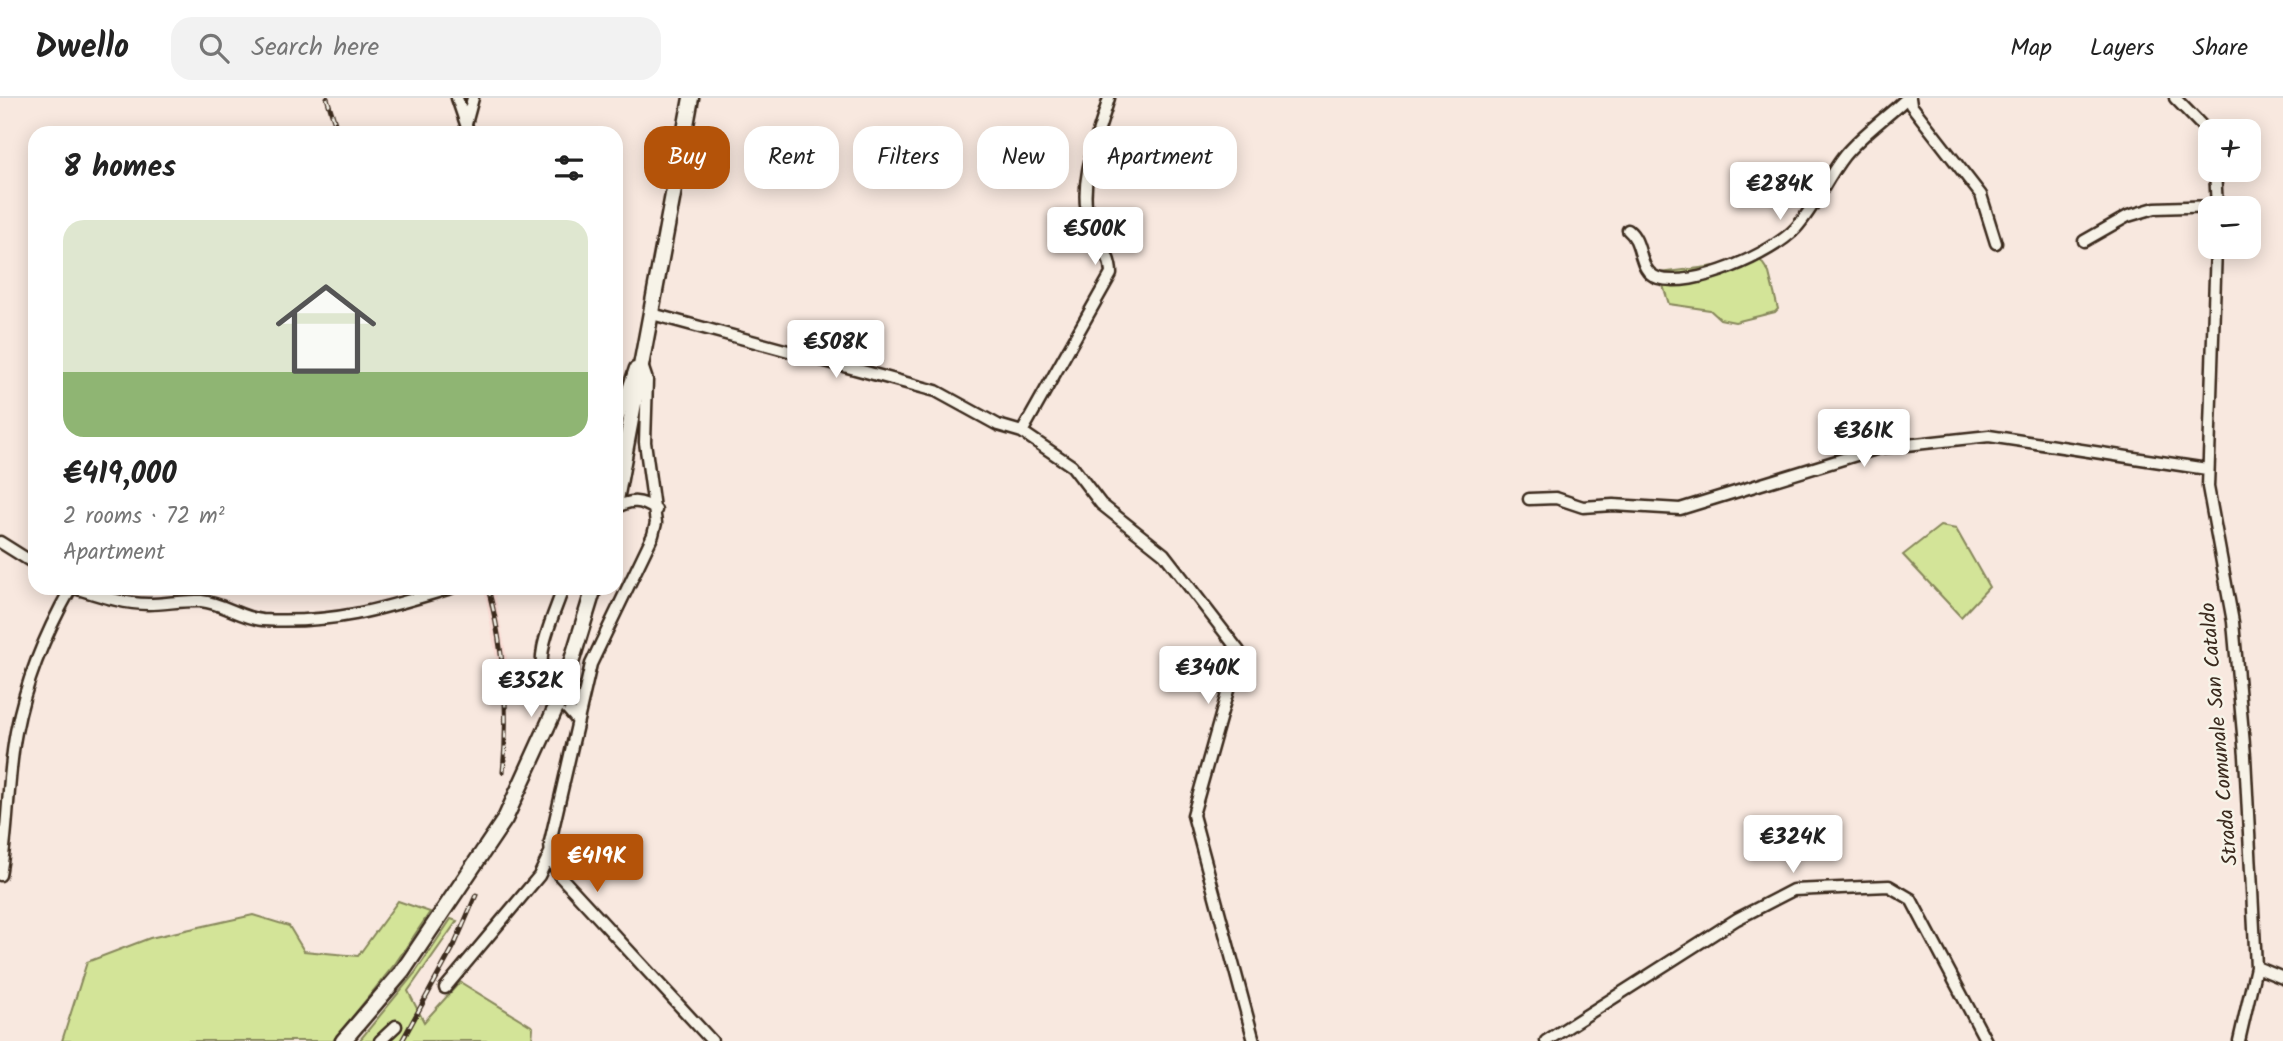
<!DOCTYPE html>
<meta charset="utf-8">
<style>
:root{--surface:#fff;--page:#f2f2f2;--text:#222;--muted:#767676;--line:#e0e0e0;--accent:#b45309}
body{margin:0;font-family:Kalam,sans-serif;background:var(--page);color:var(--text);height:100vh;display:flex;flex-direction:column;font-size:26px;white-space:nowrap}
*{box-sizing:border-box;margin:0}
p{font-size:23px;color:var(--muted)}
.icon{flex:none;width:38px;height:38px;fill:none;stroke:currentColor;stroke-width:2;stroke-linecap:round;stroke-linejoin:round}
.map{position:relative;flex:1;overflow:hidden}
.drawer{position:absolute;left:28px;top:28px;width:595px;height:469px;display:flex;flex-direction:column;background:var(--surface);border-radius:21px;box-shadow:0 4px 18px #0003}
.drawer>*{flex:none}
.banner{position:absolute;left:644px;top:28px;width:665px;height:63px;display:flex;gap:14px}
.tools{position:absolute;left:2198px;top:21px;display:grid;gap:14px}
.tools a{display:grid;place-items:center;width:63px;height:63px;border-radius:14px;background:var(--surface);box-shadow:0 4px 18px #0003;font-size:35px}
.price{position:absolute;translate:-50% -60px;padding:0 16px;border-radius:7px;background:#fff;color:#222;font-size:23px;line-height:46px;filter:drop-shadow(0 2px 4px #0008)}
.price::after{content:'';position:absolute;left:50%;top:42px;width:21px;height:16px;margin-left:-10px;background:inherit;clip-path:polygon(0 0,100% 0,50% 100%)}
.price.selected{background:var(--accent);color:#fff}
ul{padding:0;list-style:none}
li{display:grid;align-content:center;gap:14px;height:371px;padding:0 35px}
li span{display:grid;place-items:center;height:217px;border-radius:21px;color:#555}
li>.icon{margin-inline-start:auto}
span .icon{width:126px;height:126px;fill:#fffc;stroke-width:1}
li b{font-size:30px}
h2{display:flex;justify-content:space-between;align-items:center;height:84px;padding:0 35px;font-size:30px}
.pill{padding:0 24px;border-radius:21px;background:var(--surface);box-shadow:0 4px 18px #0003;font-size:24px;line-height:63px}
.pill.selected{background:var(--accent);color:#fff}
header{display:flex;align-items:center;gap:42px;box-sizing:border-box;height:98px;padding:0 35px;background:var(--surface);border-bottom:2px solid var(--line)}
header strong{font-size:33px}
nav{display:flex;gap:38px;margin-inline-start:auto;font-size:24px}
.search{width:490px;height:63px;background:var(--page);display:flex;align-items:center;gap:18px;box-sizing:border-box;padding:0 24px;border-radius:21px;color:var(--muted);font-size:26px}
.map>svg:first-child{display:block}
</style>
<header>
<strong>Dwello</strong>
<div class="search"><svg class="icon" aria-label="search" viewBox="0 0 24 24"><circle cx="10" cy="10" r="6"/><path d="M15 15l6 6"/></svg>Search here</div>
<nav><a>Map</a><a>Layers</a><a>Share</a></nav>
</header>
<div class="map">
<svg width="2283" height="943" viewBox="0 0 2283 943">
<rect width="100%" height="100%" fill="#f8e8df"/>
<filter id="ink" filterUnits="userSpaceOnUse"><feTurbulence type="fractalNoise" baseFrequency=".0143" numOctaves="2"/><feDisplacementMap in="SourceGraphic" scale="14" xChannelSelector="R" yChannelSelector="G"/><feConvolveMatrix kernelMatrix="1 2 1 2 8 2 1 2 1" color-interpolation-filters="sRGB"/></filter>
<g filter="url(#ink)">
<path fill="#f9dbd4" d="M484,490H494L511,582L500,584Z"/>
<path fill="#d3e498" stroke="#87875b" stroke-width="2" d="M1755,154L1769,175L1778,211L1775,214L1735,224L1720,221L1710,212L1669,206L1659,175L1724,167Z
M1940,428L1956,431L1989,489L1961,519L1903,457Z
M398,803L430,814L395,866L333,943H62L87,864L150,840L253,817L289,828L304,853L358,858Z
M451,821L457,823L408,893L424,924L460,884L533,929L532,943H359L415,875Z"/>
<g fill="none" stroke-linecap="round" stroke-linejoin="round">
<g stroke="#3b2a1e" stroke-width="15">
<path id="minor" d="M457,0L469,35
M1910,0L1911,7L1981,97L1996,145
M2175,0L2210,36
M466,26L473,0
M2215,72L2217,110
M1628,132C1644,144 1637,173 1658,180C1693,191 1772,156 1796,130C1815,109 1826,81 1844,58C1861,37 1887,19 1907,0
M2084,143L2128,118L2155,110L2217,108
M2216,149L2208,389L2233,524L2245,658L2256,869L2239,943
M652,216L936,293L998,327L1022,334L1072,368L1101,406L1164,456L1239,553L1193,717L1254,943
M643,270L647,282L645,344L656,425L653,437L591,566L550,744L551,760L559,777L712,943
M616,328L635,270
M1022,334L1111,176C1111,155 1095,140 1089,122C1077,85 1099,35 1109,0
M1529,401L1556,400L1583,409L1613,407L1680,411L1879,350L1989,338L2207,371
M616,410C631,401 641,402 656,412
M0,444L35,466
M75,490C98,497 123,506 148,506C166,506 183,502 201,503C223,505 241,520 262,522C335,526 382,511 451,490
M563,490C555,516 531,560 547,586C555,599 567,610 576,621
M0,777C9,730 7,681 16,634C26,581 45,536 71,490
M2256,869L2283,880
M445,890L539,778L551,753
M380,943L396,928
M1546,943L1737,821L1793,792L1889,788L1911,801L1986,943"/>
</g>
<g stroke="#3b2a1e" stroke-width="19">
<path id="secondary" d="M616,402L691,0
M564,588L594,490
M343,943L402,874L505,721L556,609"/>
</g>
<use href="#minor" stroke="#f7f3e8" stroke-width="10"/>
<use href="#secondary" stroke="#f7f3e8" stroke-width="14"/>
<g stroke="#3b2a1e" stroke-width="5">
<path id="rail" d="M327,0L338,35
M488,490C504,551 509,611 503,674
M402,943L454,848L476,797"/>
</g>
<use href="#rail" stroke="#f7f3e8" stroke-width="2.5" stroke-dasharray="8" stroke-linecap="butt"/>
<g stroke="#3b2a1e" stroke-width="19" stroke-linecap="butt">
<path id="secondary-bridge" d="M556,609L564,588"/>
</g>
<use href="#secondary-bridge" stroke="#f7f3e8" stroke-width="14"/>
</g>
</g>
<g text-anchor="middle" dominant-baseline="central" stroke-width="5" stroke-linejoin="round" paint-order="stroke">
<g font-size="21" fill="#3b2a1e" stroke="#f7f3e8">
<text transform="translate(2220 636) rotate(-95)">Strada Comunale San Cataldo</text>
</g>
</g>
</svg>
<div class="tools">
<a>+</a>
<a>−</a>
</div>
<b class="price" style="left:1780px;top:124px">€284K</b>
<b class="price" style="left:1095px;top:169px">€500K</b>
<b class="price" style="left:836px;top:282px">€508K</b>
<b class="price" style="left:1864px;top:371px">€361K</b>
<b class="price" style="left:1208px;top:608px">€340K</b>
<b class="price" style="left:531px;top:621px">€352K</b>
<b class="price" style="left:1793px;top:777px">€324K</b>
<b class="price selected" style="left:597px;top:796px">€419K</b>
<div class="banner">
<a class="pill selected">Buy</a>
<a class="pill">Rent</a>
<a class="pill">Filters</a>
<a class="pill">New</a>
<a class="pill">Apartment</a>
</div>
<section class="drawer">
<h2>8 homes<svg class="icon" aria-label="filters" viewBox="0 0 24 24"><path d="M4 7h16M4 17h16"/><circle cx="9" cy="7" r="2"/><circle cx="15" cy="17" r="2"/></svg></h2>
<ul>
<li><span style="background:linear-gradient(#dfe7d0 70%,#8fb573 0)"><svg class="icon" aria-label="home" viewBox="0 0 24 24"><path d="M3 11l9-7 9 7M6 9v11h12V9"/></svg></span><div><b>€419,000</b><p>2 rooms · 72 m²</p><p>Apartment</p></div></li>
</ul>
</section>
</div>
